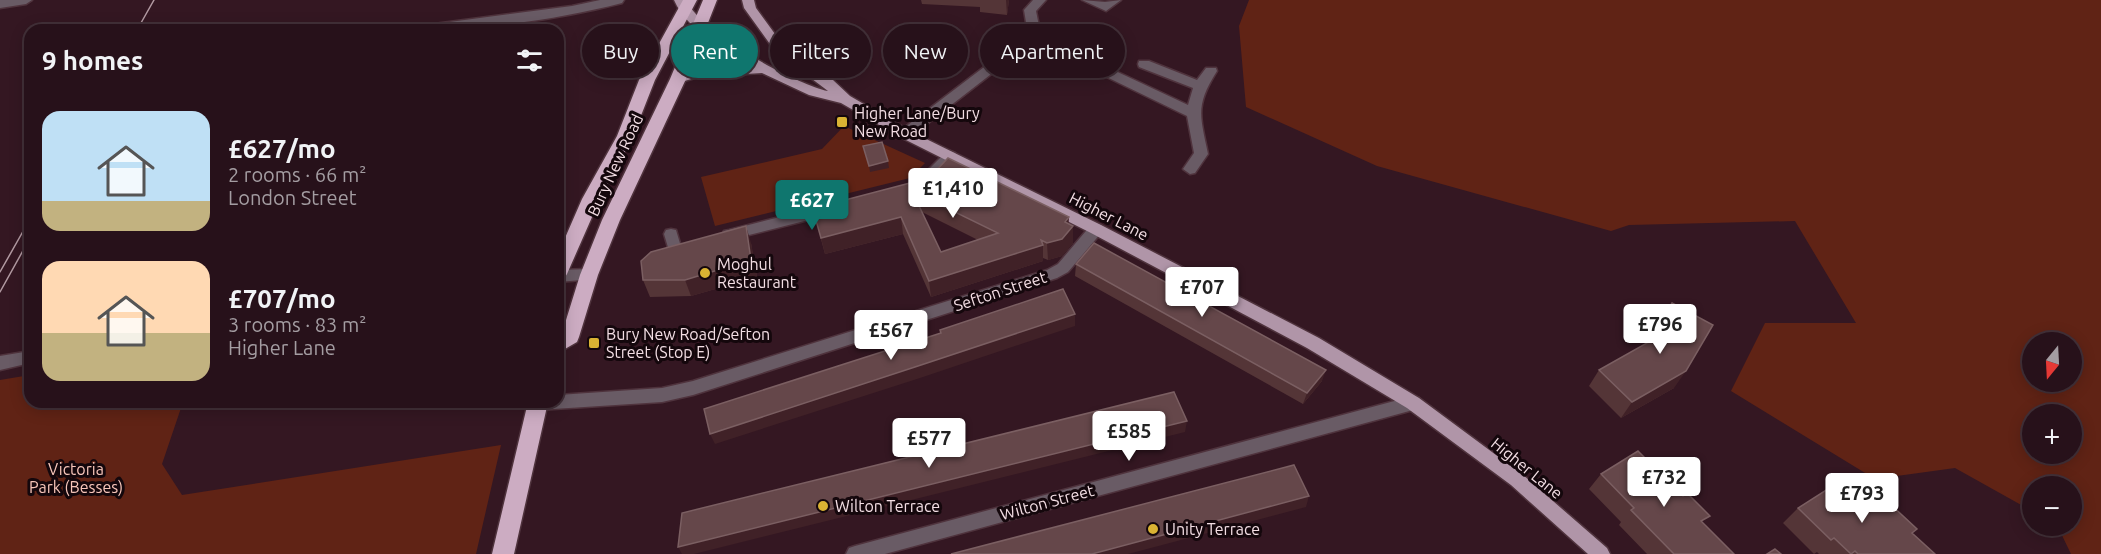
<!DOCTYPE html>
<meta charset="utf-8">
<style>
:root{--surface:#27111a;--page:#2f1a23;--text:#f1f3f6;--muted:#a49da2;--line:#433139;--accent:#0f766e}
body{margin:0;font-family:Ubuntu,sans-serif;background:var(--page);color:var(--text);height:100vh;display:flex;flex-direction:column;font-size:22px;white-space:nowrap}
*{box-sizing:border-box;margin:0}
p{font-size:20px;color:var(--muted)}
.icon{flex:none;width:33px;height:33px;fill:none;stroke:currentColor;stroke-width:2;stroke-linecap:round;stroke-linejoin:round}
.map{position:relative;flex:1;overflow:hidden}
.panel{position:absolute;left:24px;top:24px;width:540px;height:384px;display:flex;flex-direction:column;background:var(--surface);border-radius:18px;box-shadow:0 3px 15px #0003,0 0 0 2px var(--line)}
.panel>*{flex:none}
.guide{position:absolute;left:582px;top:24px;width:570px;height:54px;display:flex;gap:12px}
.needle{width:39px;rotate:198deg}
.buttons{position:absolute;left:2022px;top:332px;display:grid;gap:12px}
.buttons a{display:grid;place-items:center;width:60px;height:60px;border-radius:50%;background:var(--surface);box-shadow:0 3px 15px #0003,0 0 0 2px var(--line);font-size:30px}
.price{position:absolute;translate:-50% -51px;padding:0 14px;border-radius:6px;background:#fff;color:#222;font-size:20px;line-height:39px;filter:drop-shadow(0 2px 3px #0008)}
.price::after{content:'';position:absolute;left:50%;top:36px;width:18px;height:14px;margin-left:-9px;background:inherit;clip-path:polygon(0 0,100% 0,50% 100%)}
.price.selected{background:var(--accent);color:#fff}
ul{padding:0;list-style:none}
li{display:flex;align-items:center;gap:18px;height:150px;padding:0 18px}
li span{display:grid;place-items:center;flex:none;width:168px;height:120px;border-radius:18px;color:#555}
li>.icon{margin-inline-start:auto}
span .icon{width:72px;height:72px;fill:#fffc;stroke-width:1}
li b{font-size:26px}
h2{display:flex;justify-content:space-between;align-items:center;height:72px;padding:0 18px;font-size:26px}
.tag{padding:0 21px;border-radius:27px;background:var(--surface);box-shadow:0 3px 15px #0003,0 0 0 2px var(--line);font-size:21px;line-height:54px}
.tag.selected{background:var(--accent);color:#fff}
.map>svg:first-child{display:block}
</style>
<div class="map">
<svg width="2101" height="554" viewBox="0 0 2101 554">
<rect width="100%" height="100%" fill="#341722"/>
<path fill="#602315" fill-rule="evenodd" d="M1249,0H2101V554H2071L2057,525H2072V486H2032V511L1955,468L1875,479L1731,391L1765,323H1856L1795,221L1629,225L1611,231L1377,166L1246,107L1239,26ZM2032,342H2072V381H2032ZM2032,414H2072V453H2032Z
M844,126L925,163L910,178L715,226L701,177L822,149Z
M30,375V402H183L162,464L182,495L501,445L476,554H0V380Z"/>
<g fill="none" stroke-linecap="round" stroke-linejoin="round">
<g stroke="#4f333d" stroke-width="3">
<path id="street" d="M0,0H32L26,4L0,8Z
M600,0H624L622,3C556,20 481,30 413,30L419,26L572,6Z
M1033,0H1046L1036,11L1042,41L1060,45L1188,105L1193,88L1139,67L1138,64L1139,61H1149L1197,80L1206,68H1216L1217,71C1195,106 1200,115 1208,154L1195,173L1190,174L1183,169L1194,153L1187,116L1053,51L1036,48L1021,51L910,137H900L898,134L900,131L1013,45L1029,41L1024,10Z
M1082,0L1105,2L1121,0L1106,11Z
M950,151L955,153L957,156L955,159C943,172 926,198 907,193L905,189L907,185L915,183L945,153Z
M843,201L850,206L848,210L729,240L724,239L722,235L724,231L729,230Z
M1096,224L1101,225L1103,229L1101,233L1068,272L1057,278L693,395L662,402L538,410L532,408L530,403L558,402V395L662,388L693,381L1047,270L1058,264L1091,225Z
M671,229L676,230L682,250L680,254H670L664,234L666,230Z
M589,269L594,271L596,275L594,279L558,282V270Z
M30,351V363L0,370V356Z
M1413,396L1419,398L1421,403L1419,408L1413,410L885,554H846L849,548L855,546Z"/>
</g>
<g stroke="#4f333d" stroke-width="3">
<path id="primary" d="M674,0H686C701,33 793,83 828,91L775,51L744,8L742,0H754L756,8L783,45L833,80L850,96L910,131L1101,225L1319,338L1419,398L1523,475L1607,548L1610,554H1588L1511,485L1407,408L1307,348L1091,233L900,137L841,103L809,95L762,73L698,77L678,83L673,82L672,79L673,76L698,69L750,66C722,47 688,31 674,0Z"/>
</g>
<g stroke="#4f333d" stroke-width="3">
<path id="highway" d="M683,0H697L655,80L633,136L600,199L567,274L564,279L558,281V254L582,199L617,136L639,80Z
M703,0H717L686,79L620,220L598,275L579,337L577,342L558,353V335L562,333L580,275L602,220L670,79Z
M528,402H548L514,554H492Z"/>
</g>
<use href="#street" fill="#695b65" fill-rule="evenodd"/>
<use href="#primary" fill="#b095a8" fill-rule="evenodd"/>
<use href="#highway" fill="#ccacc2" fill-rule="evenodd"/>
<path stroke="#b29aa2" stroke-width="1.5" d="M137,30L154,0
M0,272L30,219
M0,292L30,238"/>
</g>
<path fill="#543537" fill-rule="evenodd" d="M921,0H1009L1007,15L980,12V7L922,4Z
M929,178L1069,224L1073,226V243L1062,256L1048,260L1043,258V261L931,297L903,234L825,254L815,217L824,215L822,206ZM922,212L978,240L941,252Z
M751,243L757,277L691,296L650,297L643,280Z
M1076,264L1322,381L1303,404L1075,276Z
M1599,370L1674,388L1621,418L1589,386Z
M1601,474L1703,523L1734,554H1647L1619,525L1621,522L1589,489Z
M1798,508L1876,510L1912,533L1935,554H1819L1817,552L1814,554L1783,523Z"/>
<path fill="#402127" d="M1006,0H1009L1007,15Z
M888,161L889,168L870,172L869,166Z
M901,217L903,234L825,254L821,238Z
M1069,217L1068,232L1073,226V243L1062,256L1048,260L1047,243Z
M746,226L751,243L757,277L691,296L685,280Z
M1043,245V261L931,297L929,281Z
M1075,314V326L920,378L715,444L710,434Z
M1326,370L1322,381L1303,404L1307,393Z
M1686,371L1674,388L1621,418L1632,402Z
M1187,421L1185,432L694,554H682L678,547Z
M1309,496L1306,507L1128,554H1092Z"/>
<path fill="#65474a" stroke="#7b5f62" stroke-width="1.5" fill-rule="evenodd" d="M882,142L888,161L869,166L863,146Z
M948,158L1069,217L1065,222L1073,226L1062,239L1047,243L1041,240L1043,245L929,281L901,217L821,238L815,217L825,215L822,206L929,178ZM912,191L998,233L941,252Z
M746,226L751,260L685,280H643L641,261L651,252Z
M1094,243L1326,370L1307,393L1076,264Z
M1063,289L1075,314L918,366L710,434L704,409L941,333L940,330Z
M1672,303L1713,325L1686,371L1632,402L1599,370L1647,343Z
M1174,392L1187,421L678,547L682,513Z
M1638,451L1683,496L1687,493L1710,516L1701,521L1734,554H1674L1631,510L1634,508L1601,474Z
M1294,465L1309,496L1092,554H951Z
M1842,480L1876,510L1888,502L1917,529L1912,533L1935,554H1858L1855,551L1851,554L1834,538L1831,540L1798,508Z
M1775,549L1781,554H1767Z"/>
<g fill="#dab333" stroke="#14070c" stroke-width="2">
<rect x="836" y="116" width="12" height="12" rx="3"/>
<circle cx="705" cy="273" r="6"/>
<rect x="588" y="337" width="12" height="12" rx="3"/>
<circle cx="823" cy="506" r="6"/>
<circle cx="1153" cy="529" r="6"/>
</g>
<g text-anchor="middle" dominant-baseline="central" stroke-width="6" stroke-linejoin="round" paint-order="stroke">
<g font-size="16" fill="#f3dee4" stroke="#14070c" text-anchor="start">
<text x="854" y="113">Higher Lane/Bury<tspan x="854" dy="18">New Road</tspan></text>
<text x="717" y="264">Moghul<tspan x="717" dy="18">Restaurant</tspan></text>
<text x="606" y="334">Bury New Road/Sefton<tspan x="606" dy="18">Street (Stop E)</tspan></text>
<text x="835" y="506">Wilton Terrace</text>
<text x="1165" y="529">Unity Terrace</text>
</g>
<g font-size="16" fill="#f3dee4" stroke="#14070c">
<text transform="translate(615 165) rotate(-65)">Bury New Road</text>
<text transform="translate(1109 216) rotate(27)">Higher Lane</text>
<text transform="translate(1000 291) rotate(-18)">Sefton Street</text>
<text transform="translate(1527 468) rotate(39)">Higher Lane</text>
<text transform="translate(1047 502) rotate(-15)">Wilton Street</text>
</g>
<g font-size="16" fill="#f8c6ba" stroke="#14070c">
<text x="76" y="469">Victoria<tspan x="76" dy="18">Park (Besses)</tspan></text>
</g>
</g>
</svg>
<div class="buttons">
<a><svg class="needle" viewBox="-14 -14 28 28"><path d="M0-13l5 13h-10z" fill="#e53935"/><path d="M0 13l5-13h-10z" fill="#a49da2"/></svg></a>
<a>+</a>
<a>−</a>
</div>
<b class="price" style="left:953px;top:219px">£1,410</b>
<b class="price selected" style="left:812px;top:231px">£627</b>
<b class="price" style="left:1202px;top:318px">£707</b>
<b class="price" style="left:1660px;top:355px">£796</b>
<b class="price" style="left:891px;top:361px">£567</b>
<b class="price" style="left:1129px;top:462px">£585</b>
<b class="price" style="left:929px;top:469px">£577</b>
<b class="price" style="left:1664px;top:508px">£732</b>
<b class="price" style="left:1862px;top:524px">£793</b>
<div class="guide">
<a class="tag">Buy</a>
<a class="tag selected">Rent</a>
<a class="tag">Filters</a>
<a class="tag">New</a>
<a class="tag">Apartment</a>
</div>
<section class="panel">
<h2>9 homes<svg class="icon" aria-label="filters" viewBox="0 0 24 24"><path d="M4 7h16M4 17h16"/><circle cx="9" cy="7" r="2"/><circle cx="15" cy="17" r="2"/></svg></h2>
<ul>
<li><span style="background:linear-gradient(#bfe0f5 75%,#c2b280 0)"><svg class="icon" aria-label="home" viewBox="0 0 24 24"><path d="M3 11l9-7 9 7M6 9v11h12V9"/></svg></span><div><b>£627/mo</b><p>2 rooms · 66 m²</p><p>London Street</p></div></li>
<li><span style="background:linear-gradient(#ffd9b3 60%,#c2b280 0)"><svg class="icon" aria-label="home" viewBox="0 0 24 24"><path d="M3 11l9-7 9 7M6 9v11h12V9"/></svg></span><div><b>£707/mo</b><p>3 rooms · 83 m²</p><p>Higher Lane</p></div></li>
</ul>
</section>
</div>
